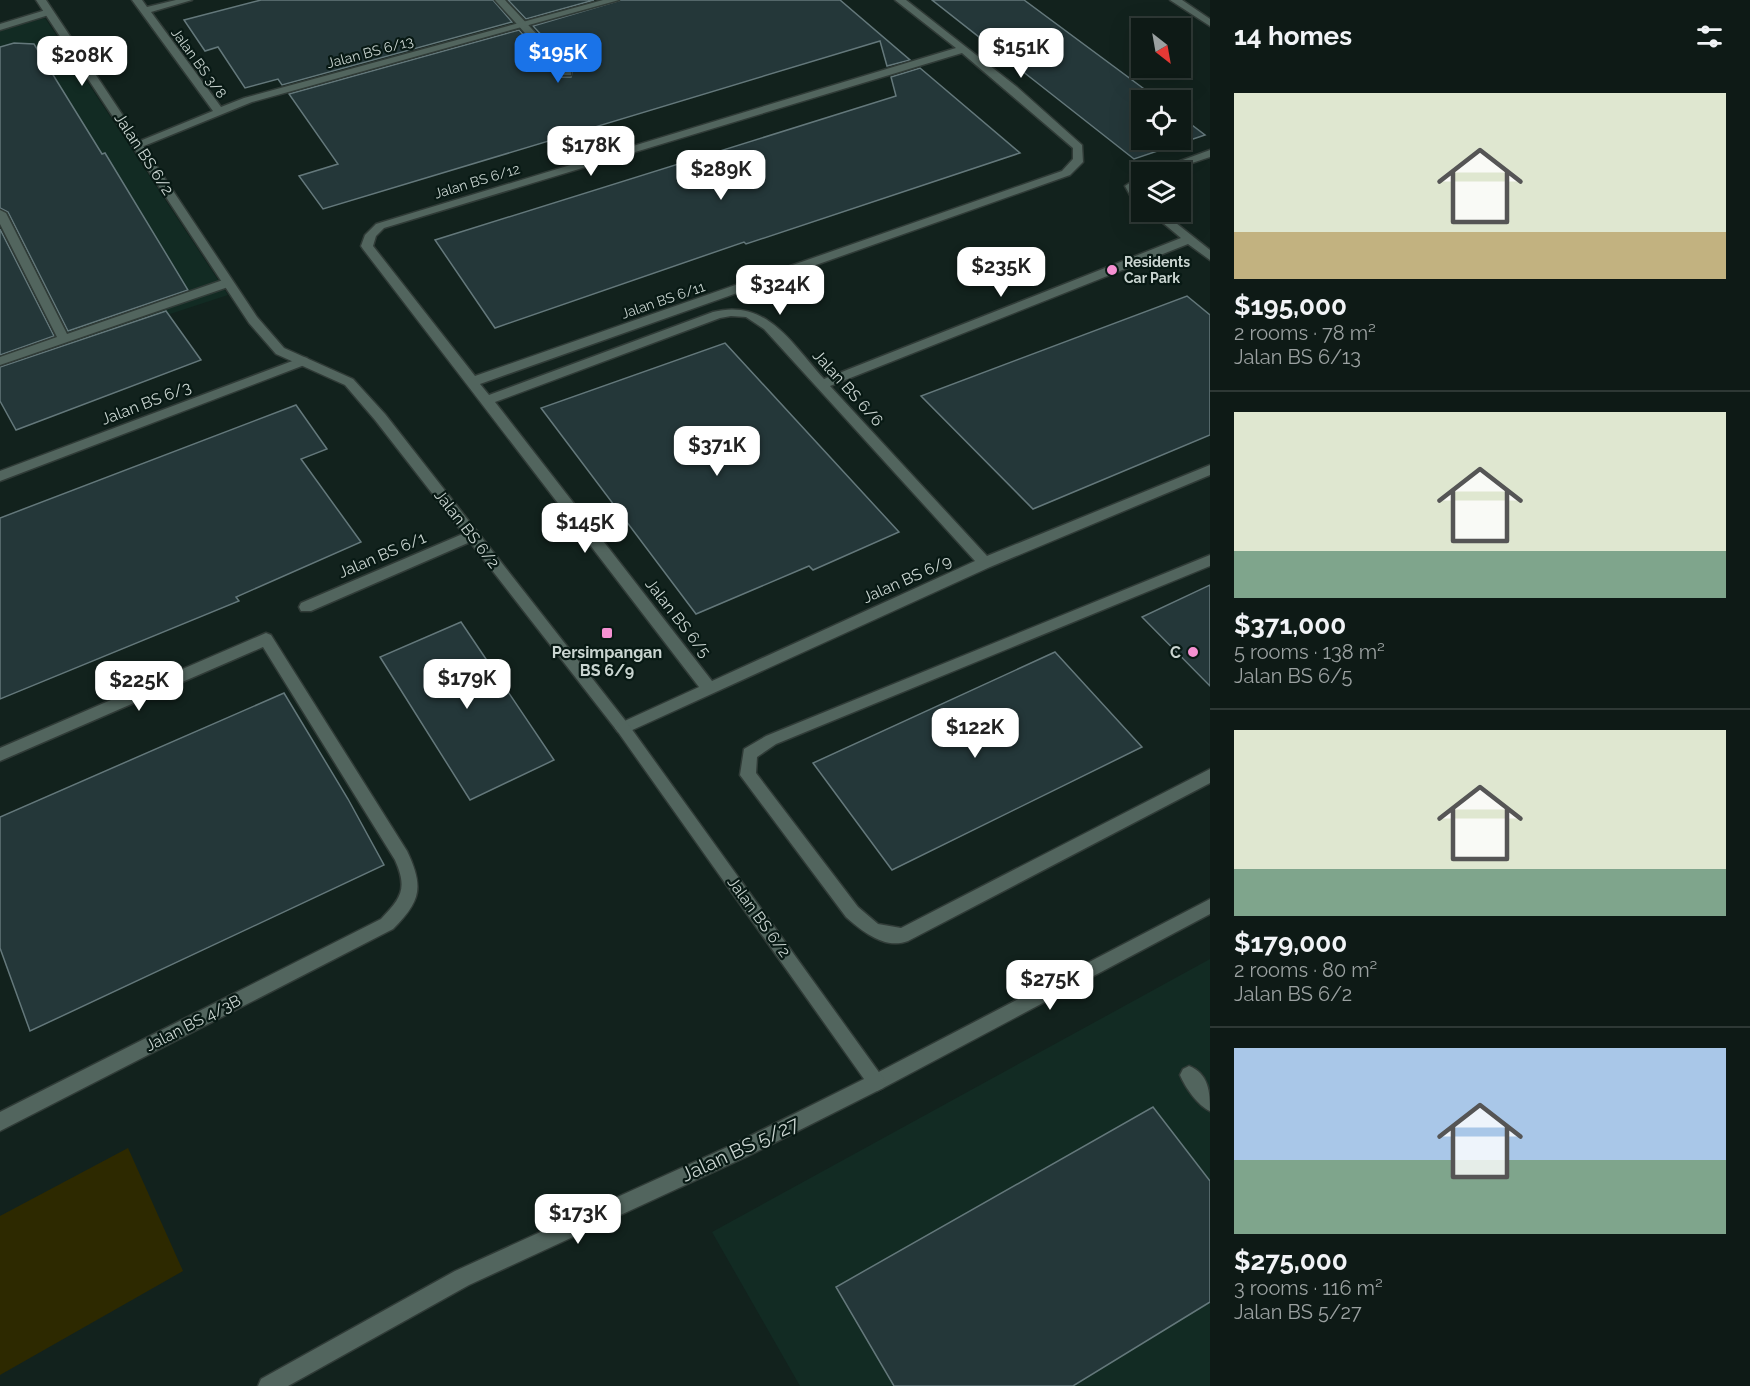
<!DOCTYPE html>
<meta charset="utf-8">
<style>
:root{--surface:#0e1a16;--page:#17231f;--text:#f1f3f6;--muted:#9ba1a1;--line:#2e3835;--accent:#1a73e8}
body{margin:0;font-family:Raleway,sans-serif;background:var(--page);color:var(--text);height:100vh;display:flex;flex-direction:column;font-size:22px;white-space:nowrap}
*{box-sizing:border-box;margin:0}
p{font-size:20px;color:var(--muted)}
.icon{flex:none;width:33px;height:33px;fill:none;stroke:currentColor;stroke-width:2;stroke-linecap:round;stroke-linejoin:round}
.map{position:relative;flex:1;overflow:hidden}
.panel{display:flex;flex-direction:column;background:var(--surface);width:540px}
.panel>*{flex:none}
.needle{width:39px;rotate:149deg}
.tools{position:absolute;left:1131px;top:18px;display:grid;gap:12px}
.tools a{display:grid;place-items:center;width:60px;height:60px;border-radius:0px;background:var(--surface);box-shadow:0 6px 24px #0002,0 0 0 2px var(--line);font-size:30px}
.price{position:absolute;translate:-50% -51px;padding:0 14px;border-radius:12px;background:#fff;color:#222;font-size:20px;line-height:39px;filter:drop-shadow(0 2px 3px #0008)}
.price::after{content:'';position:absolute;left:50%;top:36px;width:18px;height:14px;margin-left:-9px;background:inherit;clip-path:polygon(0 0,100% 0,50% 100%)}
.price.selected{background:var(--accent);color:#fff}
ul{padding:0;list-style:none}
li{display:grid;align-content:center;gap:12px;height:318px;padding:0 24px}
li+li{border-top:2px solid var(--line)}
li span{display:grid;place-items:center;height:186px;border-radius:0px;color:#555}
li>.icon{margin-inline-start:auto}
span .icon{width:108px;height:108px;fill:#fffc;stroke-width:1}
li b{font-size:26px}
h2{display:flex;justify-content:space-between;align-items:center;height:72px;padding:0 24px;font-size:26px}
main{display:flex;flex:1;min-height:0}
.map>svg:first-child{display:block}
</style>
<main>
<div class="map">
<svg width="1210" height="1386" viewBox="0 0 1210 1386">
<rect width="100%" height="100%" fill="#12221d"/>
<path fill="#122b23" d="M45,18L228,295L69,347L0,220V30Z
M1210,959V1386H800L712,1232Z"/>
<path fill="#2d2900" d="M128,1148L183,1271L0,1375V1216Z"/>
<path fill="#243739" stroke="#64787b" stroke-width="1.5" d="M261,0H493L512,22L282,85L278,79L245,88L218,47L205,51L184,20Z
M508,0H594L526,19Z
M621,0H840L910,60L887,66L880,41L323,209L299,176L338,164L289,94L519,30L561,77H571L573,69L533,26Z
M932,0H1024L1159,100H1142V140H1180V116L1205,135L1134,159Z
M14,43L34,44L102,154L105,153L188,290L68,331L8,212L0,208V47Z
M920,68L1020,153L746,244L744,242L495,328L435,240L896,96L891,77Z
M0,229L54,336L0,355Z
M1187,296L1210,315V435L1033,509L921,396Z
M166,311L201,360L16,430L0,401V367Z
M725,343L899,532L813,570L809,566L696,614L541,408Z
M296,405L327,449L301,459L361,542L236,597L239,601L0,699V518Z
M1210,585V686L1142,617Z
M461,622L554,760L470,800L380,657Z
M1055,652L1142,747L892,870L813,763Z
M284,693L348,799L384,865L30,1031L0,948V817Z
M1153,1107L1210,1181V1302L1073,1386H894L836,1287Z"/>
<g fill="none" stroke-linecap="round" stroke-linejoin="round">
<g stroke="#303b37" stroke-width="3">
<path id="service" d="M495,0H505L571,71V75H563Z
M0,210L6,213L67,334L223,280H231L233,283L231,286L0,365V357L57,337L0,224Z
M1210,555V566L776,744L757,757L756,773L858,907L878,924L901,928L1210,769V783L908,941C885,950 862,931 846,917L740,775L744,749L766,736Z"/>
</g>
<g stroke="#303b37" stroke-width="3">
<path id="minor" d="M132,0H142L147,7L176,0H192L151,12L221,107L244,98L603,0H619L252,102L139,148L134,145L135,143L213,111Z
M895,0H906L1017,87L1082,145L1083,162L1070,175L480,384L489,395L713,312C767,298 792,344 824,379L1181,238L1150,212H1162L1210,250V260L1188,244L830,386L987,556L1210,465V475L990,567L628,732L623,734L618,732L615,728L618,724L699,687L363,249L361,246L365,235L376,224L956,48ZM962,53L1073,148V159L1062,171L475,376L373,246L376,236L384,228ZM731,316L746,317L764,329L975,561L712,681L495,402L720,318Z
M1170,0H1182L1210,19V26Z
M49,9L52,10V14L0,30V24Z
M1210,150V157L1165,172H1150Z
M1142,175V184L1137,187L1142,194V203L1130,195L1125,186Z
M303,357L307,358L309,361L307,364L0,481V471Z
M472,530L477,531L479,535L477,539L311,611H301L299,607L301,603Z
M266,633L271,635L407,851C424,887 421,901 393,929L0,1131V1112L381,919C401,898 408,889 395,860L263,647L0,761V748Z
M1210,899V914L883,1088L877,1091L871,1088L868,1082L871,1076Z
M1189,1066C1209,1074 1210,1092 1210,1111C1198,1106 1185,1087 1180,1075L1183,1069Z"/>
</g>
<g stroke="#303b37" stroke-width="3">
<path id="tertiary" d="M36,0H46L257,317L284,348L353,379L385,414L628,724L886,1082L883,1088L748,1156L469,1285L288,1386H258L261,1379L455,1271L734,1144L864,1079L618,732L375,420L345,385L276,354L249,323Z"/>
</g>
<use href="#service" fill="#52655e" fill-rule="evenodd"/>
<use href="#minor" fill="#52655e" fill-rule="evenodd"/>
<use href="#tertiary" fill="#52655e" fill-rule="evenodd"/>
</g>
<g fill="#f591d2" stroke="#081914" stroke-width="2">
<circle cx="1112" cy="270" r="6"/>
<rect x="601" y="627" width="12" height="12" rx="3"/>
<circle cx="1193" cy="652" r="6"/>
</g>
<g text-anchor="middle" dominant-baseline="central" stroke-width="4.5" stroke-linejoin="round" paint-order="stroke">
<g font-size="14" fill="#cad5d1" stroke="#081914">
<text transform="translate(370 52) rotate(-15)">Jalan BS 6/13</text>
<text transform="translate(199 63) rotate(54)">Jalan BS 3/8</text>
<text transform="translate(477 181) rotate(-17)">Jalan BS 6/12</text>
<text transform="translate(663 300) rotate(-19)">Jalan BS 6/11</text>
</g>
<g font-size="14" font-weight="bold" fill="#cad5d1" stroke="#081914" text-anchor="start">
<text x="1124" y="262">Residents<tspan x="1124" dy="16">Car Park</tspan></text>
</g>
<g font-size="16" fill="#cad5d1" stroke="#081914">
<text transform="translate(144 154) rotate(57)">Jalan BS 6/2</text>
<text transform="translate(848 388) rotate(48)">Jalan BS 6/6</text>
<text transform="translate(146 403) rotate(-21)">Jalan BS 6/3</text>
<text transform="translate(467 529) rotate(52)">Jalan BS 6/2</text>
<text transform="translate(382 555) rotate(-23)">Jalan BS 6/1</text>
<text transform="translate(907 579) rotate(-24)">Jalan BS 6/9</text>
<text transform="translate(678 618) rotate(52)">Jalan BS 6/5</text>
<text transform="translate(759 917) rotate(54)">Jalan BS 6/2</text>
<text transform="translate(193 1023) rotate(-27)">Jalan BS 4/3B</text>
</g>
<g font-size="16" font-weight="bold" fill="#cad5d1" stroke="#081914">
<text x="607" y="652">Persimpangan<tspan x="607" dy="18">BS 6/9</tspan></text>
<text x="1181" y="652" text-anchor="end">C</text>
</g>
<g font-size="20" fill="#cad5d1" stroke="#081914">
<text transform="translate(740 1149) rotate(-25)">Jalan BS 5/27</text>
</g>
</g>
</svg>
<div class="tools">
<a><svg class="needle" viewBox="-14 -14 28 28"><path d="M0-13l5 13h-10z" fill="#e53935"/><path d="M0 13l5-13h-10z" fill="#9ba1a1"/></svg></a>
<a><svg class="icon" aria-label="locate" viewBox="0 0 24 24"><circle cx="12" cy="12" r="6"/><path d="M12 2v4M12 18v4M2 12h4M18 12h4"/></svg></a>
<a><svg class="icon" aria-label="layers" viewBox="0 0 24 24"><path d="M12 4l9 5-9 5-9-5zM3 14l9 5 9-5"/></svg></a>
</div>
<b class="price" style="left:1021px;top:79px">$151K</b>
<b class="price selected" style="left:558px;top:84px">$195K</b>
<b class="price" style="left:82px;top:87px">$208K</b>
<b class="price" style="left:591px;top:177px">$178K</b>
<b class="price" style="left:721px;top:201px">$289K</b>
<b class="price" style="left:1001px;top:298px">$235K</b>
<b class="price" style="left:780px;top:316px">$324K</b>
<b class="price" style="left:717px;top:477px">$371K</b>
<b class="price" style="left:585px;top:554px">$145K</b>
<b class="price" style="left:467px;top:710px">$179K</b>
<b class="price" style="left:139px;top:712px">$225K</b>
<b class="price" style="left:975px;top:759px">$122K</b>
<b class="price" style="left:1050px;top:1011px">$275K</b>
<b class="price" style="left:578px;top:1245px">$173K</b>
</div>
<section class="panel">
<h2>14 homes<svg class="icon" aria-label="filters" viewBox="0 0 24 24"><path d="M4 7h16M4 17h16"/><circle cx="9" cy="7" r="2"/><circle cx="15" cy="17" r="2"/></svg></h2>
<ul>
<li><span style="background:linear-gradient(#dfe7d0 75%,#c2b280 0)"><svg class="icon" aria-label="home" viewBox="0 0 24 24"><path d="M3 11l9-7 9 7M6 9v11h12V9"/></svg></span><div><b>$195,000</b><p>2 rooms · 78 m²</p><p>Jalan BS 6/13</p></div></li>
<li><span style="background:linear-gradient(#dfe7d0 75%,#7fa58c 0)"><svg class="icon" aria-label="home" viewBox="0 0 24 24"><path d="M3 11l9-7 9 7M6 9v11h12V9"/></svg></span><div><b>$371,000</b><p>5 rooms · 138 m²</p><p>Jalan BS 6/5</p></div></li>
<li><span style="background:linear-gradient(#dfe7d0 75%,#7fa58c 0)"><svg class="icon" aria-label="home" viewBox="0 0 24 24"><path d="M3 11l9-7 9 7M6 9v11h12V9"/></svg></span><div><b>$179,000</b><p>2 rooms · 80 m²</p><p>Jalan BS 6/2</p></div></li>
<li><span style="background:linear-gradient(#a9c7e8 60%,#7fa58c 0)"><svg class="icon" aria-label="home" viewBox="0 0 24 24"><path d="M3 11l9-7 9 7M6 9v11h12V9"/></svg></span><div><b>$275,000</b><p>3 rooms · 116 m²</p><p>Jalan BS 5/27</p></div></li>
</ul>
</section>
</main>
